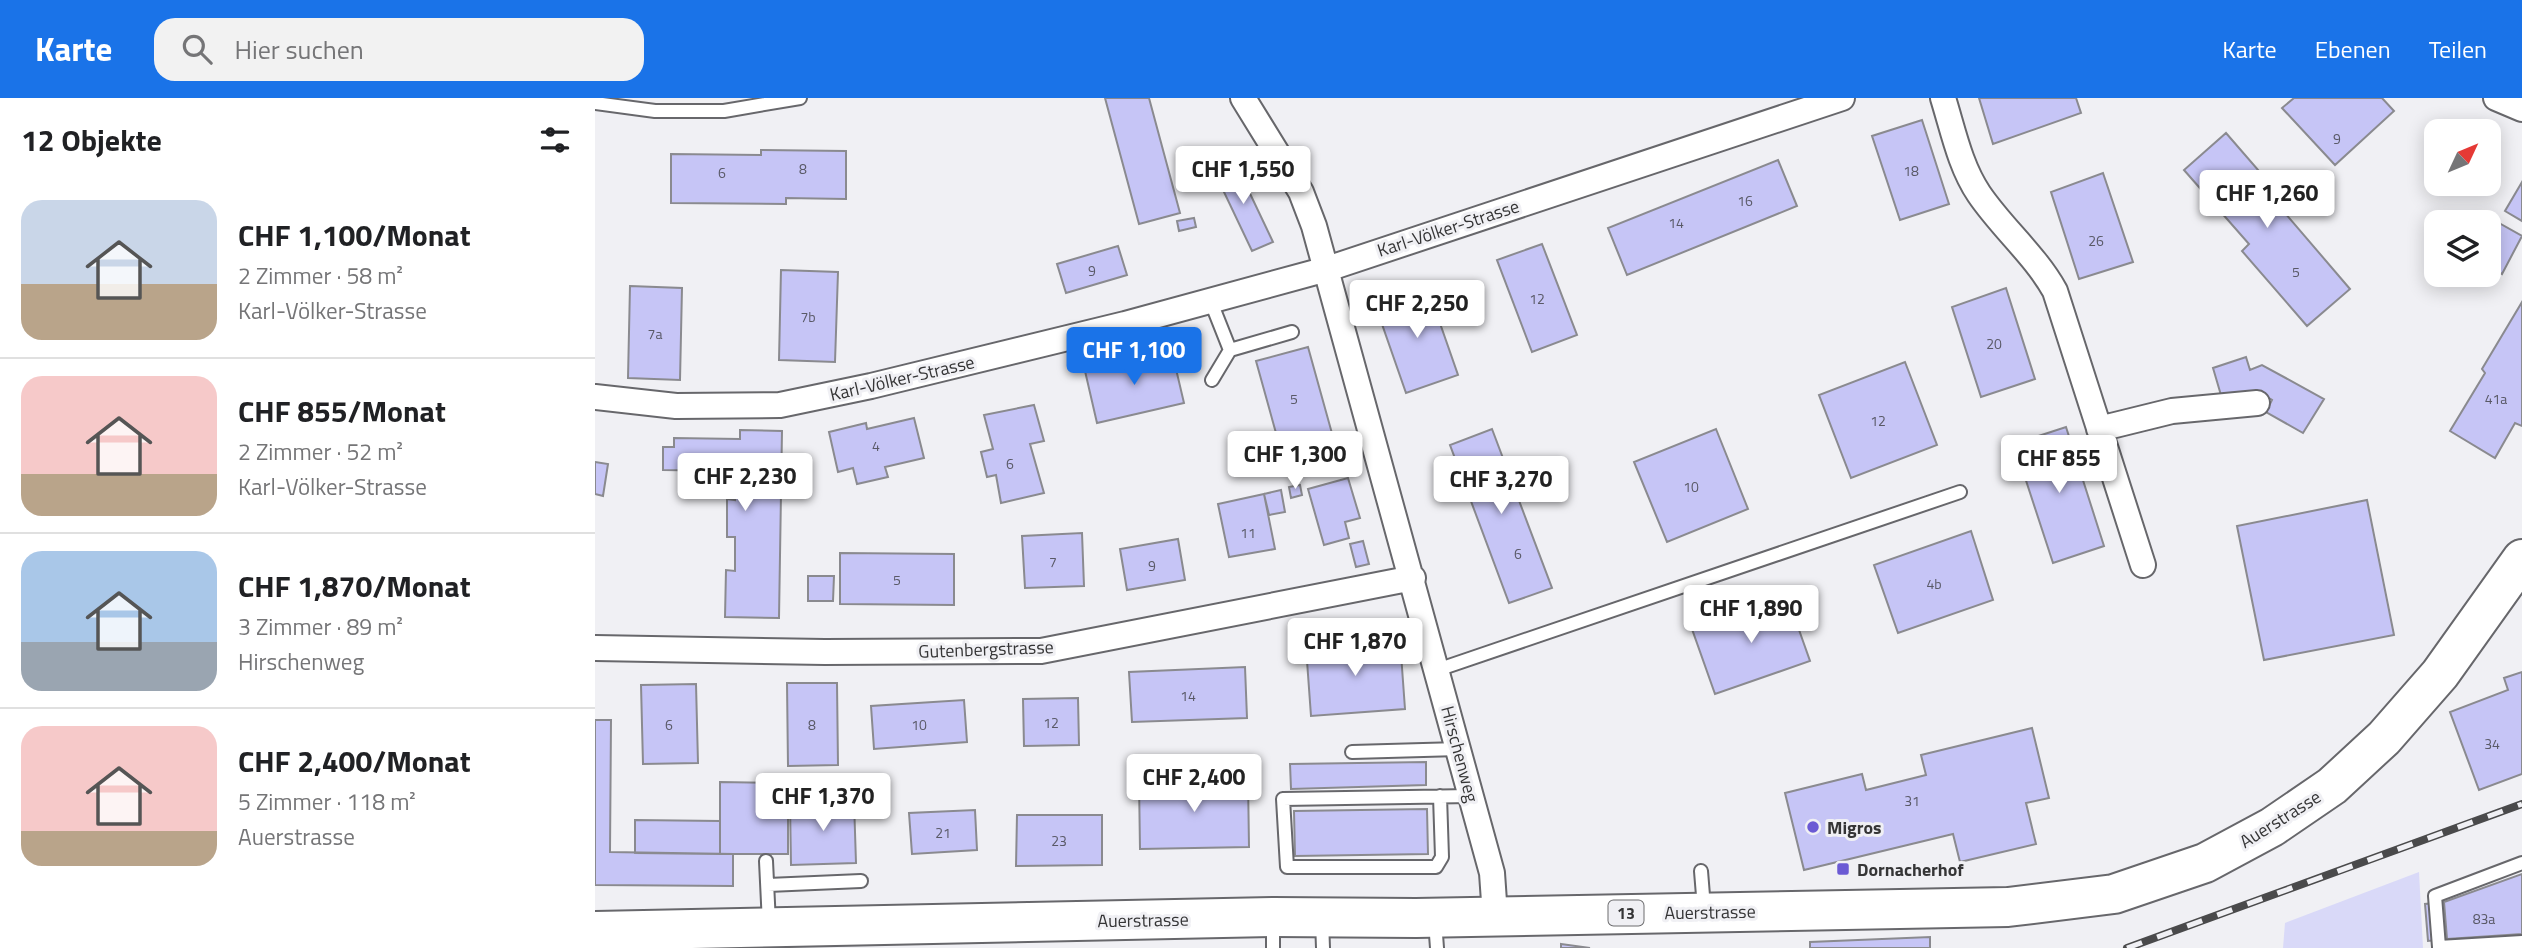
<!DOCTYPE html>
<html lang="de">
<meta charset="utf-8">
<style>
:root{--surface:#fff;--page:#f2f2f2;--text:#202124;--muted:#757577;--line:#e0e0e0;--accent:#1a73e8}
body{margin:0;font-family:"Titillium Web",sans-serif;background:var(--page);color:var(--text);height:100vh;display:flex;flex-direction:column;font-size:26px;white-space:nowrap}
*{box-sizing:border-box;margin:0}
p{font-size:23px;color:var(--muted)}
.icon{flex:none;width:38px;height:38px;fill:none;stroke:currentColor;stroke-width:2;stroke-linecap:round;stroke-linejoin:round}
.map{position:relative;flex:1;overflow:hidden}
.side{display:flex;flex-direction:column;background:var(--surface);width:595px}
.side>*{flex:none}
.needle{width:46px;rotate:46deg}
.buttons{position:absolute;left:1829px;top:21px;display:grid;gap:14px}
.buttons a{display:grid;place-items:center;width:77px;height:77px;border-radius:14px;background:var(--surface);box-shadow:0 4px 18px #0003;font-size:35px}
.price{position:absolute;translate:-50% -60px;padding:0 16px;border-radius:7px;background:#fff;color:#222;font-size:23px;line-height:46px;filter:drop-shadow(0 2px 4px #0008)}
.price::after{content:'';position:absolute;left:50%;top:42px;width:21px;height:16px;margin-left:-10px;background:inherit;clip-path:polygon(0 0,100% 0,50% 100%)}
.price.selected{background:var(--accent);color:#fff}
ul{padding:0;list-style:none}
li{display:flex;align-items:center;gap:21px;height:175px;padding:0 21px}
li+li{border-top:2px solid var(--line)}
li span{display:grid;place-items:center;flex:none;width:196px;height:140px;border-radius:21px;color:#555}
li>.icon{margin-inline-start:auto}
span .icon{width:84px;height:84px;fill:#fffc;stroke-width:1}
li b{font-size:30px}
h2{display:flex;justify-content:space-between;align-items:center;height:84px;padding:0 21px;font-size:30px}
header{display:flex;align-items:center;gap:42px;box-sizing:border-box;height:98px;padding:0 35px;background:var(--accent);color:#fff}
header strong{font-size:33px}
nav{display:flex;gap:38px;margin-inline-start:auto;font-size:24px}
.search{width:490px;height:63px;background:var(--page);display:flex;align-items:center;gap:18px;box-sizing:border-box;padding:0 24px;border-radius:21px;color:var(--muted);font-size:26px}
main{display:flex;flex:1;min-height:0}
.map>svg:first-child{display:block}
</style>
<header>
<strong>Karte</strong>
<div class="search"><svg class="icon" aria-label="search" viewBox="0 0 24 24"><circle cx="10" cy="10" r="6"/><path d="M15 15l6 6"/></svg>Hier suchen</div>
<nav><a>Karte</a><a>Ebenen</a><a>Teilen</a></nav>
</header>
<main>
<section class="side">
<h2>12 Objekte<svg class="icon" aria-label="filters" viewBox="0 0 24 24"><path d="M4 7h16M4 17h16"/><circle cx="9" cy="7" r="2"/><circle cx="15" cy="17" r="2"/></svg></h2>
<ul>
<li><span style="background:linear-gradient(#c9d6e8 60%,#b9a48a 0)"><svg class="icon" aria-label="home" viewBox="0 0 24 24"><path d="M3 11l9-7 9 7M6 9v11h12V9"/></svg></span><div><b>CHF 1,100/Monat</b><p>2 Zimmer · 58 m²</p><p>Karl-Völker-Strasse</p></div></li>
<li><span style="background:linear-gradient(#f6c9c9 70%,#b9a48a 0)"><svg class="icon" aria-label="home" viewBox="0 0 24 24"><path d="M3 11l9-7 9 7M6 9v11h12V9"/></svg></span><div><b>CHF 855/Monat</b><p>2 Zimmer · 52 m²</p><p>Karl-Völker-Strasse</p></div></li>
<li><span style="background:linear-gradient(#a9c7e8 65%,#9aa5b1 0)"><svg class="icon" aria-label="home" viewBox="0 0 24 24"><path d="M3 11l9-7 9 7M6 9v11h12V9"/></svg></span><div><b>CHF 1,870/Monat</b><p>3 Zimmer · 89 m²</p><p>Hirschenweg</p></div></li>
<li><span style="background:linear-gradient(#f6c9c9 75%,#b9a48a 0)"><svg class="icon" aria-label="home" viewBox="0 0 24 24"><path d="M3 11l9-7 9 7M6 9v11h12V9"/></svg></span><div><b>CHF 2,400/Monat</b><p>5 Zimmer · 118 m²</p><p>Auerstrasse</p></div></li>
</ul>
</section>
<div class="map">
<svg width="1927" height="850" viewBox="0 0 1927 850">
<rect width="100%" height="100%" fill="#f0f0f4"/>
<path fill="#d9d9f8" d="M1824,774L1828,850H1688L1690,825Z"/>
<path fill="#c6c5f6" stroke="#8a8a8f" stroke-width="2" d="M510,0H554L585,115L544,126Z
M1384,0H1481L1486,15L1398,46Z
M1699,0H1787L1799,13L1740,67L1687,10Z
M1327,22L1354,106L1305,122L1277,38Z
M1631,35L1696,110L1690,115L1755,191L1712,228L1647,153L1654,146L1589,72Z
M166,52L251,53V101L191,100V106L76,105V56L166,57Z
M1183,62L1202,108L1032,177L1013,130Z
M640,64L678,144L657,153L619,73Z
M1508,75L1538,164L1484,181L1456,94Z
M1927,84V123L1910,113Z
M1888,116L1927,138L1907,176L1894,168V124H1884Z
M599,120L601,129L584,133L582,123Z
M947,146L982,237L937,254L902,162Z
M523,148L532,177L471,195L462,166Z
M186,172L243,174L240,264L184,262Z
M35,188L87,190L85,282L33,280Z
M832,188L863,277L811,295L780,206Z
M1411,190L1440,281L1386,299L1357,209Z
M1927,204V328L1920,325L1900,360L1855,333L1890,275L1887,271Z
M713,249L738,339L686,353L661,263Z
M577,254L589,305L502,325L490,273Z
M1651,259L1655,272L1667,267L1729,301L1708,335L1671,314L1677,302L1662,293L1628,304L1618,270Z
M1310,264L1342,347L1256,380L1224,297Z
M439,307L449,343L435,346L449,395L406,405L401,377L392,379L386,354L398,351L389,317Z
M319,320L329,360L290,369L293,379L262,386L258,370L243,374L234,334L271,325L272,331Z
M1471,329L1509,448L1458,465L1419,346Z
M897,331L957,490L914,505L855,347Z
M1121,331L1153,411L1072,444L1039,364Z
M145,332L187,333L184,520L130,519L131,472L140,473V439H132V401L140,402V373L68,372V349H79V340L145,341Z
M0,364L13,366L8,398L0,396Z
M753,380L765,420L750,424L754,440L729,447L713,391Z
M705,387L707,397L696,400L694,389Z
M686,392L690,414L674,417L669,396Z
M669,396L680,451L634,459L623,406Z
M1772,402L1799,537L1669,562L1642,428Z
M1376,433L1398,502L1303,535L1279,467Z
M487,435L489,488L430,490L427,438Z
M583,441L590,482L532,492L525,451Z
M768,443L774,466L761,469L755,446Z
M245,455L359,456V507L245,506Z
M213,478H239L238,503H213Z
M1192,498L1215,563L1120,596L1097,531Z
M805,542L810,611L716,618L711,549Z
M650,569L652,620L537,624L534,574Z
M1927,574V676L1884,692L1855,614L1913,592L1909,580Z
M192,585H242L243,667L193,668Z
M101,586L103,665L48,666L46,587Z
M483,600L484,647L429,648L428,601Z
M369,602L372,644L279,651L276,608Z
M0,622H16L15,754L138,756V788L0,787Z
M1437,630L1454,700L1431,705L1441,746L1365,764L1358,736L1209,772L1190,695L1267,676L1271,692L1331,677L1326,657Z
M831,664V687L696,691L695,666Z
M653,681L654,749L545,751L544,683Z
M125,684L193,685V756H125Z
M259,703L261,765L196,767L195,705Z
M832,711L833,756L700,758L699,713Z
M380,712L382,752L317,756L314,715Z
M422,717H507V767L421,768Z
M40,722L125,723V756L40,755Z
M1927,776V836L1852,841L1849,804Z
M1849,804L1852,841L1833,843L1830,806Z
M1335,839V850H1215V844Z
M966,846L995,850H966Z"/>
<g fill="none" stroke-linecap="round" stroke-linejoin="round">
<g stroke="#67676b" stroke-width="16">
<path id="lane" d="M0,5L60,13H129L205,0
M616,204L635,252L697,234
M617,282L635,252
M842,572L1365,394
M757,654L864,651
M845,698L847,759L841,769H692L688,701L876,698
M171,763L174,826
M1927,765L1840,798L1844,849L1927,844
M1106,773L1109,810
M173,787L266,783
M678,822V850
M727,822L728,850
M840,823L842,850"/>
</g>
<g stroke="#67676b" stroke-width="28">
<path id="street" d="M648,0L706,94L719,128L897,775L900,818
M1348,0C1358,32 1365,68 1384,96C1407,130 1440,157 1460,193L1548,467
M1901,0L1927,11
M0,299L81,308L185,307L276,288L530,226L732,171L1247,0
M1504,331L1577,313L1662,305
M0,550L230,554L446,553L818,480"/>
</g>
<g stroke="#67676b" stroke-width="42">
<path id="primary" d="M0,833L678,819L821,820L1413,809L1519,796L1610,765L1677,729L1737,688L1789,640L1845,576L1927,461"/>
</g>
<use href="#lane" stroke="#fff" stroke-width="12"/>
<use href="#street" stroke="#fff" stroke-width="24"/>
<use href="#primary" stroke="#fff" stroke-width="38"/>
<g stroke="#4a4a4b" stroke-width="8">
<path id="rail" d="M1532,850L1927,706"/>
</g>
<use href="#rail" stroke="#f0f0f4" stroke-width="5" stroke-dasharray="16" stroke-linecap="butt"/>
</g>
<g fill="#6b5ad4" stroke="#f0f0f4" stroke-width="2.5">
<circle cx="1218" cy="729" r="7"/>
<rect x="1241" y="764" width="14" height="14" rx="3.5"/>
</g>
<g text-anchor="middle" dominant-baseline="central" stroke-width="6" stroke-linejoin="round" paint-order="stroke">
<g font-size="14" fill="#595966">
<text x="1742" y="40">9</text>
<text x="208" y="70">8</text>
<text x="1316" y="72">18</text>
<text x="127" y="74">6</text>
<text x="1150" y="102">16</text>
<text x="1081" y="124">14</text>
<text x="1501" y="142">26</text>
<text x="497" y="172">9</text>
<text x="1701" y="173">5</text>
<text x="942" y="200">12</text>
<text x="213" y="218">7b</text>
<text x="60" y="235">7a</text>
<text x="1399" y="245">20</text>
<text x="699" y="300">5</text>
<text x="1901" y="300">41a</text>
<text x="1283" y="322">12</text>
<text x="281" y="347">4</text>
<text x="415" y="365">6</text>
<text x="1096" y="388">10</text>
<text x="653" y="434">11</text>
<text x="923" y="455">6</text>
<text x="458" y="463">7</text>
<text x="557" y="467">9</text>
<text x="302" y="481">5</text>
<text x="1339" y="485">4b</text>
<text x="593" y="597">14</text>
<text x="456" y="624">12</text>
<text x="74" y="626">6</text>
<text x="217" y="626">8</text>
<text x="324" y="626">10</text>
<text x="1897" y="645">34</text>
<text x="1317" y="702">31</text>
<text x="348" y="734">21</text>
<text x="464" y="742">23</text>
<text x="1889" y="820">83a</text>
</g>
<rect fill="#f0f0f4" stroke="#6d6d6f" stroke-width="2" x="1013.5" y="802.5" width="35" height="25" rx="5"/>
<g font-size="16" font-weight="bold" fill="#353536">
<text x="1031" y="815">13</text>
</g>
<g font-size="18" fill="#353536" stroke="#f0f0f4">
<text transform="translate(853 130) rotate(-18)">Karl-Völker-Strasse</text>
<text transform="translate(307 280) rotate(-13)">Karl-Völker-Strasse</text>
<text transform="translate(391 551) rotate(-2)">Gutenbergstrasse</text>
<text transform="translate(865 656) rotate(75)">Hirschenweg</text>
<text transform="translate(1685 721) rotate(-32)">Auerstrasse</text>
<text transform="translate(1115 814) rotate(-1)">Auerstrasse</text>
<text transform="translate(548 822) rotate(-1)">Auerstrasse</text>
</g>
<g font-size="18" font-weight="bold" fill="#353536" stroke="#f0f0f4" text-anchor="start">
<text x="1232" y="729">Migros</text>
<text x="1262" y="771">Dornacherhof</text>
</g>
</g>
</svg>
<div class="buttons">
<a><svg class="needle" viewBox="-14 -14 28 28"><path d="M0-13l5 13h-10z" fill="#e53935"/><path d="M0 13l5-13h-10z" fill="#757577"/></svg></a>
<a><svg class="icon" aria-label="layers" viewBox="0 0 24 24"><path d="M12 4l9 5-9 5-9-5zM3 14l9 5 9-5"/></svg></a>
</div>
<b class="price" style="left:648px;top:108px">CHF 1,550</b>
<b class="price" style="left:1672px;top:132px">CHF 1,260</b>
<b class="price" style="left:822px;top:242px">CHF 2,250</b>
<b class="price selected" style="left:539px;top:289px">CHF 1,100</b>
<b class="price" style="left:700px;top:393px">CHF 1,300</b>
<b class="price" style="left:1464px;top:397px">CHF 855</b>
<b class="price" style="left:150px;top:415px">CHF 2,230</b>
<b class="price" style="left:906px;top:418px">CHF 3,270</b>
<b class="price" style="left:1156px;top:547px">CHF 1,890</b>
<b class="price" style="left:760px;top:580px">CHF 1,870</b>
<b class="price" style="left:599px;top:716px">CHF 2,400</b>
<b class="price" style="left:228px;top:735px">CHF 1,370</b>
</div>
</main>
